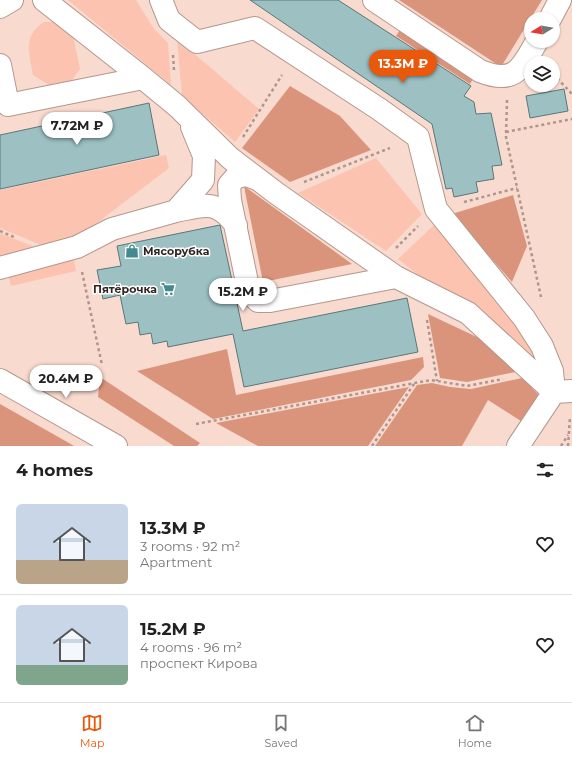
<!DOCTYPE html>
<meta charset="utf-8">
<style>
:root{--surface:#fff;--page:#f6f6f6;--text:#222;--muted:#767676;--line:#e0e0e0;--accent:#ea580c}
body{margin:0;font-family:Montserrat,sans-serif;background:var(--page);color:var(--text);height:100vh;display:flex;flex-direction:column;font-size:15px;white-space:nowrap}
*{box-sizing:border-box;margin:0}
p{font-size:13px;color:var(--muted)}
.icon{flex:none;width:22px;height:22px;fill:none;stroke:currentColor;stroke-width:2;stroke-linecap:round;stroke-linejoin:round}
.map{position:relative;height:446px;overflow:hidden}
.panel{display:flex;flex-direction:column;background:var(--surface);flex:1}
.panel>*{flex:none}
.needle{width:26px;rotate:259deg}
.fabs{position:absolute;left:524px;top:12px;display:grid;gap:8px}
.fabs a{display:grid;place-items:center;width:36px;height:36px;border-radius:50%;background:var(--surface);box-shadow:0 1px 3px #0004;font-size:20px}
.price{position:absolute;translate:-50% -34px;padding:0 9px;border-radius:14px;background:#fff;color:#222;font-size:13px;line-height:26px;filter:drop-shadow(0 1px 2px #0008)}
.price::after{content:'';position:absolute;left:50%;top:24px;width:12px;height:9px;margin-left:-6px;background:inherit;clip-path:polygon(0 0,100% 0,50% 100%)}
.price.on{background:var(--accent);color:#fff}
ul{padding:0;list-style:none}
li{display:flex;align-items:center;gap:12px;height:100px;padding:0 16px}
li+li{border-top:1px solid var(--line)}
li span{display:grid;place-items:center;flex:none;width:112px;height:80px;border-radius:6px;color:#555}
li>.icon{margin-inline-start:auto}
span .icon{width:48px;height:48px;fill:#fffc;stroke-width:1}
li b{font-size:17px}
h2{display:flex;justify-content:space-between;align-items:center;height:48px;padding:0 16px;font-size:17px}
.dock{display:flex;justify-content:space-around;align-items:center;height:56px;border-top:1px solid var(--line);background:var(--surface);font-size:11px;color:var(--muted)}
.dock a{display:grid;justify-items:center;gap:2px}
.dock .on{color:var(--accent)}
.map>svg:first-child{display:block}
</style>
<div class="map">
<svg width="572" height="446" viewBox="0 0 572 446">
<rect width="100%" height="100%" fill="#f9dacf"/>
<path fill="#fcc4b0" d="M68,0H136L154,29L168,43L171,85Z
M44,22H59L73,35L80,69L69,84L49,85L33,75C29,52 22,37 44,22Z
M177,39L259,109L235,142L182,96Z
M166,155L169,168L76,239L46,247L0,228V190Z
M376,158L422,214L386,251L298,193Z
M434,225L515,321L544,370L470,301L426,281L398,259Z
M0,233L42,250L0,265Z
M74,260L76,271L11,286L8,275Z"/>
<path fill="#da947b" d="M399,0H542L501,67Z
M401,28L474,77L470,84L396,36Z
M290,86L340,116L371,150L290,182L242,148Z
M244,186L352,264L263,282Z
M513,195L527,246L512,282L452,214Z
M428,314L481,339L520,371L467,382L440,378Z
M227,349L236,395L423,357L424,367L411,380L213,419L137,371Z
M100,377L200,443L197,446H174L98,397Z
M522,378L541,397L524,423L488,400L462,446H375L417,385L432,383L450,387L471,389Z
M409,387L368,446H258L216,423Z
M0,404L69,443L74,446H0Z"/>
<path fill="#9dc0c3" stroke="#57787b" d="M250,0H338L471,86L464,96L474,102L476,114L491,113L502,165L492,166L494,179L476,182L478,192L454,197L452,188L446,189L432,124Z
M564,89L568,111L530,118L526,96Z
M149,103L159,155L0,189V135Z
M220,225L243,331L407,298L418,352L244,387L233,334L168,347L167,341L153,344L151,333L140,335L138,322L126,324L120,295L103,299L97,270L121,266L117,246Z"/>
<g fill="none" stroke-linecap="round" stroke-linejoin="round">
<g stroke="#b4978d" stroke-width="24">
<path id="minor" d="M44,0L143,78L177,106L230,158L276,193L396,277L468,313L554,392L572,391
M161,0L169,20L197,42L255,28L379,109L418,137L436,209L524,318L542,346L552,371L554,392L518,446
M374,0L480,71C515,85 521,69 537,41
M0,7L12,0
M550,19L560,0
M0,65L8,105L143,78
M257,179L247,175L236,177L229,185L230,200L249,292L258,301H270L396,277
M176,211C205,205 216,199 236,225
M0,268L77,247L112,229L176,211L203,180L204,156L192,127"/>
</g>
<g stroke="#b4978d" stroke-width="24">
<path id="major" d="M0,380L116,446"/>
</g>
<path stroke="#ae968e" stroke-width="2.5" stroke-dasharray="3 3" stroke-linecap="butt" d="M173,55L174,70
M553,74L572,94
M507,100L506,137L541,297
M506,132L572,119
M243,137L282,75
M304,182L390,148
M464,202L517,188
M0,231L14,237
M396,248L418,226
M82,272L102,365
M427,320L437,381
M196,424L431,380L467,386L503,379
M372,446L414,384
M561,446L568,435
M568,446L570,417"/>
<use href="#minor" stroke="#fff" stroke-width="22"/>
<use href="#major" stroke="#fff" stroke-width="22"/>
</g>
<defs>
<g id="shop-bare" transform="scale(1.08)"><path d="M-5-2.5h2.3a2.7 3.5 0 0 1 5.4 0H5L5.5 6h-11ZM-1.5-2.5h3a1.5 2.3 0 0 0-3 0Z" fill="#438a90" stroke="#fff" stroke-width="2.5" paint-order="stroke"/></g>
<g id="supermarket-bare" transform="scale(1.08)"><path d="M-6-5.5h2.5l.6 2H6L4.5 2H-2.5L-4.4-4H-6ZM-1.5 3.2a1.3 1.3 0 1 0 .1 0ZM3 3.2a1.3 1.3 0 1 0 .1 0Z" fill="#438a90" stroke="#fff" stroke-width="2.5" paint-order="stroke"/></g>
</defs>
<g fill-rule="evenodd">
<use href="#shop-bare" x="132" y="251"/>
<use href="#supermarket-bare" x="168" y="289"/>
</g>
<g text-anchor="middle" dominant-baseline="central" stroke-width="3" stroke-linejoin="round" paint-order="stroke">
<g font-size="11" font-weight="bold" fill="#302420" stroke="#fff" text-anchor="start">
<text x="143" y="251">Мясорубка</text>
<text x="157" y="289" text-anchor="end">Пятёрочка</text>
</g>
</g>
</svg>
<div class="fabs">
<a><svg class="needle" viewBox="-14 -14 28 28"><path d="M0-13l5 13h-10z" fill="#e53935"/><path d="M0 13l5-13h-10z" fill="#767676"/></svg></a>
<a><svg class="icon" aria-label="layers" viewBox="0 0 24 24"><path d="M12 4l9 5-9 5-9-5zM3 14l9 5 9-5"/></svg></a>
</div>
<b class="price on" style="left:403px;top:84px">13.3M ₽</b>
<b class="price" style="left:77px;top:146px">7.72M ₽</b>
<b class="price" style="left:243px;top:312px">15.2M ₽</b>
<b class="price" style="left:66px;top:399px">20.4M ₽</b>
</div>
<section class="panel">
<h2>4 homes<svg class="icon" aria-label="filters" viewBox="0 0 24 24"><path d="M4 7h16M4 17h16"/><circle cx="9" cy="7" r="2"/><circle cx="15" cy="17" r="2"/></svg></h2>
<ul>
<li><span style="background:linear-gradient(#c9d6e8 70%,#b9a48a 0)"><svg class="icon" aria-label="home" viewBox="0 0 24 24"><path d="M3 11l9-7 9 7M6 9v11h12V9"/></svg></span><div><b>13.3M ₽</b><p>3 rooms · 92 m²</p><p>Apartment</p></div><svg class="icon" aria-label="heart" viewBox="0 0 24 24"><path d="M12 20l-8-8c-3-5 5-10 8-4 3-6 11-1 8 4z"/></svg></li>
<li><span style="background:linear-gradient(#c9d6e8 75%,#7fa58c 0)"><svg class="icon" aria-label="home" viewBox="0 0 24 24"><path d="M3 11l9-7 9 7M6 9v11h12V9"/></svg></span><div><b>15.2M ₽</b><p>4 rooms · 96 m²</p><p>проспект Кирова</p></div><svg class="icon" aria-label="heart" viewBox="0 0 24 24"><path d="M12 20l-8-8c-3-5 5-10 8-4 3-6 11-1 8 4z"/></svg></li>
</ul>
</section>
<nav class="dock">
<a class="on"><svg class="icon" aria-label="map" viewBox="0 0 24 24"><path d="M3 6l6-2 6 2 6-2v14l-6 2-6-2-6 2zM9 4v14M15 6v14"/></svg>Map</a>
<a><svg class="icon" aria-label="saved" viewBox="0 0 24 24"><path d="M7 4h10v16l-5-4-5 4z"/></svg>Saved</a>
<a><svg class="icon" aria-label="home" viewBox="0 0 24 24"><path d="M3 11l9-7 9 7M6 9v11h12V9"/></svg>Home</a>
</nav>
